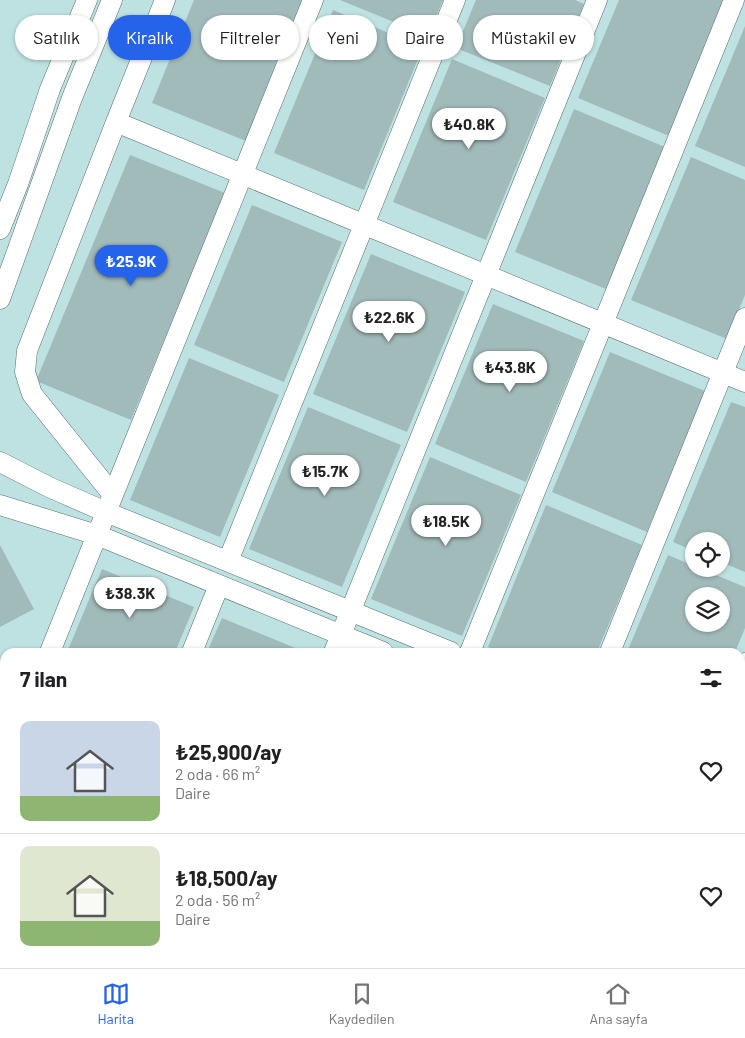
<!DOCTYPE html>
<html lang="tr">
<meta charset="utf-8">
<style>
:root{--surface:#fff;--page:#f2f2f2;--text:#202124;--muted:#757577;--line:#e0e0e0;--accent:#2563eb}
body{margin:0;font-family:Barlow,sans-serif;background:var(--page);color:var(--text);height:100vh;display:flex;flex-direction:column;font-size:19px;white-space:nowrap}
*{box-sizing:border-box;margin:0}
p{font-size:16px;color:var(--muted)}
.icon{flex:none;width:28px;height:28px;fill:none;stroke:currentColor;stroke-width:2;stroke-linecap:round;stroke-linejoin:round}
.map{position:relative;flex:1;overflow:hidden}
.details{position:absolute;left:0px;top:648px;width:745px;height:321px;display:flex;flex-direction:column;background:var(--surface);border-radius:15px 15px 0 0;box-shadow:0 1px 4px #0004}
.details>*{flex:none}
.banner{position:absolute;left:15px;top:15px;width:715px;height:45px;display:flex;gap:10px}
.buttons{position:absolute;left:685px;top:532px;display:grid;gap:10px}
.buttons a{display:grid;place-items:center;width:45px;height:45px;border-radius:50%;background:var(--surface);box-shadow:0 1px 4px #0004;font-size:25px}
.price{position:absolute;translate:-50% -42px;padding:0 11px;border-radius:18px;background:#fff;color:#222;font-size:16px;line-height:32px;filter:drop-shadow(0 1px 2px #0008)}
.price::after{content:'';position:absolute;left:50%;top:30px;width:15px;height:11px;margin-left:-8px;background:inherit;clip-path:polygon(0 0,100% 0,50% 100%)}
.price.active{background:var(--accent);color:#fff}
ul{padding:0;list-style:none}
li{display:flex;align-items:center;gap:15px;height:125px;padding:0 20px}
li+li{border-top:1px solid var(--line)}
li span{display:grid;place-items:center;flex:none;width:140px;height:100px;border-radius:10px;color:#555}
li>.icon{margin-inline-start:auto}
span .icon{width:60px;height:60px;fill:#fffc;stroke-width:1}
li b{font-size:21px}
h2{display:flex;justify-content:space-between;align-items:center;height:60px;padding:0 20px;font-size:21px}
.pill{padding:0 18px;border-radius:22px;background:var(--surface);box-shadow:0 1px 4px #0004;font-size:18px;line-height:45px}
.pill.active{background:var(--accent);color:#fff}
.tab-bar{display:flex;justify-content:space-around;align-items:center;height:70px;border-top:1px solid var(--line);background:var(--surface);font-size:14px;color:var(--muted)}
.tab-bar a{display:grid;justify-items:center;gap:2px}
.tab-bar .active{color:var(--accent)}
.map>svg:first-child{display:block}
</style>
<div class="map">
<svg width="745" height="968" viewBox="0 0 745 968">
<rect width="100%" height="100%" fill="#d2edec"/>
<path fill="#bee2e1" fill-rule="evenodd" d="M0,0H745V968H0ZM694,541H721V569H694ZM694,596H721V624H694ZM5,652H740V964H5Z"/>
<path fill="#a1bbba" fill-rule="evenodd" d="M194,0H305L246,141L152,103Z
M340,0H443L428,36Z
M476,0H575L584,4L550,86L456,48Z
M619,0H726L669,136L578,98Z
M333,10L423,47L364,190L274,153Z
M745,26V167L695,146Z
M452,59L545,98L486,240L393,202Z
M574,109L665,147L606,289L515,252Z
M130,155L225,193L131,420L36,381Z
M691,157L745,180V295L727,339L631,300Z
M252,205L342,242L284,382L194,345Z
M371,254L465,292L407,432L313,394Z
M493,304L584,341L526,482L435,444Z
M610,352L705,391L647,532L552,492Z
M189,358L279,395L220,537L130,500Z
M731,402L745,407V572L721,562V541H694V551L673,542Z
M308,407L401,445L342,587L249,549Z
M430,457L521,495L462,636L371,599Z
M546,505L642,545L597,652H501L488,647Z
M0,545L34,609L0,627Z
M668,555L694,566V569H701L745,587V628L735,652H627ZM694,596H721V624H694Z
M102,569L194,607L175,652H67Z
M222,618L305,652H207Z
M745,714V753L740,751V726Z
M5,802V857L0,855V814Z
M740,831L745,833V968H670L660,964H740Z
M0,922L5,924V964H26L25,968H0Z
M262,964H328L326,968H272Z
M359,964H471L469,968H357Z
M497,964H612L610,968H496Z"/>
<g fill="none" stroke-linecap="round" stroke-linejoin="round">
<g stroke="#566e6e" stroke-width="21">
<path id="minor" d="M116,122L745,382
M0,229L18,184L50,89L87,0
M0,299L72,98L112,0
M0,462L51,488L106,512L451,652
M113,495L313,0
M0,505L97,535L383,652
M228,561L455,0
M50,652L113,495L32,394L25,372L27,351L116,122L165,0
M192,652L219,585
M334,652L597,0
M470,652L734,0
M610,652L745,318
M740,676L745,663
M740,771L745,773
M0,775L5,763
M740,799L745,801
M0,885L5,887
M191,964L201,968
M656,964L666,968
M38,968L39,964
M343,968L345,964
M483,968L485,964
M622,968L624,964"/>
</g>
<use href="#minor" stroke="#fff" stroke-width="20"/>
</g>
</svg>
<div class="buttons">
<a><svg class="icon" aria-label="locate" viewBox="0 0 24 24"><circle cx="12" cy="12" r="6"/><path d="M12 2v4M12 18v4M2 12h4M18 12h4"/></svg></a>
<a><svg class="icon" aria-label="layers" viewBox="0 0 24 24"><path d="M12 4l9 5-9 5-9-5zM3 14l9 5 9-5"/></svg></a>
</div>
<b class="price" style="left:469px;top:150px">₺40.8K</b>
<b class="price active" style="left:131px;top:287px">₺25.9K</b>
<b class="price" style="left:389px;top:343px">₺22.6K</b>
<b class="price" style="left:510px;top:393px">₺43.8K</b>
<b class="price" style="left:325px;top:497px">₺15.7K</b>
<b class="price" style="left:446px;top:547px">₺18.5K</b>
<b class="price" style="left:130px;top:619px">₺38.3K</b>
<div class="banner">
<a class="pill">Satılık</a>
<a class="pill active">Kiralık</a>
<a class="pill">Filtreler</a>
<a class="pill">Yeni</a>
<a class="pill">Daire</a>
<a class="pill">Müstakil ev</a>
</div>
<section class="details">
<h2>7 ilan<svg class="icon" aria-label="filters" viewBox="0 0 24 24"><path d="M4 7h16M4 17h16"/><circle cx="9" cy="7" r="2"/><circle cx="15" cy="17" r="2"/></svg></h2>
<ul>
<li><span style="background:linear-gradient(#c9d6e8 75%,#8fb573 0)"><svg class="icon" aria-label="home" viewBox="0 0 24 24"><path d="M3 11l9-7 9 7M6 9v11h12V9"/></svg></span><div><b>₺25,900/ay</b><p>2 oda · 66 m²</p><p>Daire</p></div><svg class="icon" aria-label="heart" viewBox="0 0 24 24"><path d="M12 20l-8-8c-3-5 5-10 8-4 3-6 11-1 8 4z"/></svg></li>
<li><span style="background:linear-gradient(#dfe7d0 75%,#8fb573 0)"><svg class="icon" aria-label="home" viewBox="0 0 24 24"><path d="M3 11l9-7 9 7M6 9v11h12V9"/></svg></span><div><b>₺18,500/ay</b><p>2 oda · 56 m²</p><p>Daire</p></div><svg class="icon" aria-label="heart" viewBox="0 0 24 24"><path d="M12 20l-8-8c-3-5 5-10 8-4 3-6 11-1 8 4z"/></svg></li>
</ul>
</section>
</div>
<nav class="tab-bar">
<a class="active"><svg class="icon" aria-label="map" viewBox="0 0 24 24"><path d="M3 6l6-2 6 2 6-2v14l-6 2-6-2-6 2zM9 4v14M15 6v14"/></svg>Harita</a>
<a><svg class="icon" aria-label="saved" viewBox="0 0 24 24"><path d="M7 4h10v16l-5-4-5 4z"/></svg>Kaydedilen</a>
<a><svg class="icon" aria-label="home" viewBox="0 0 24 24"><path d="M3 11l9-7 9 7M6 9v11h12V9"/></svg>Ana sayfa</a>
</nav>
